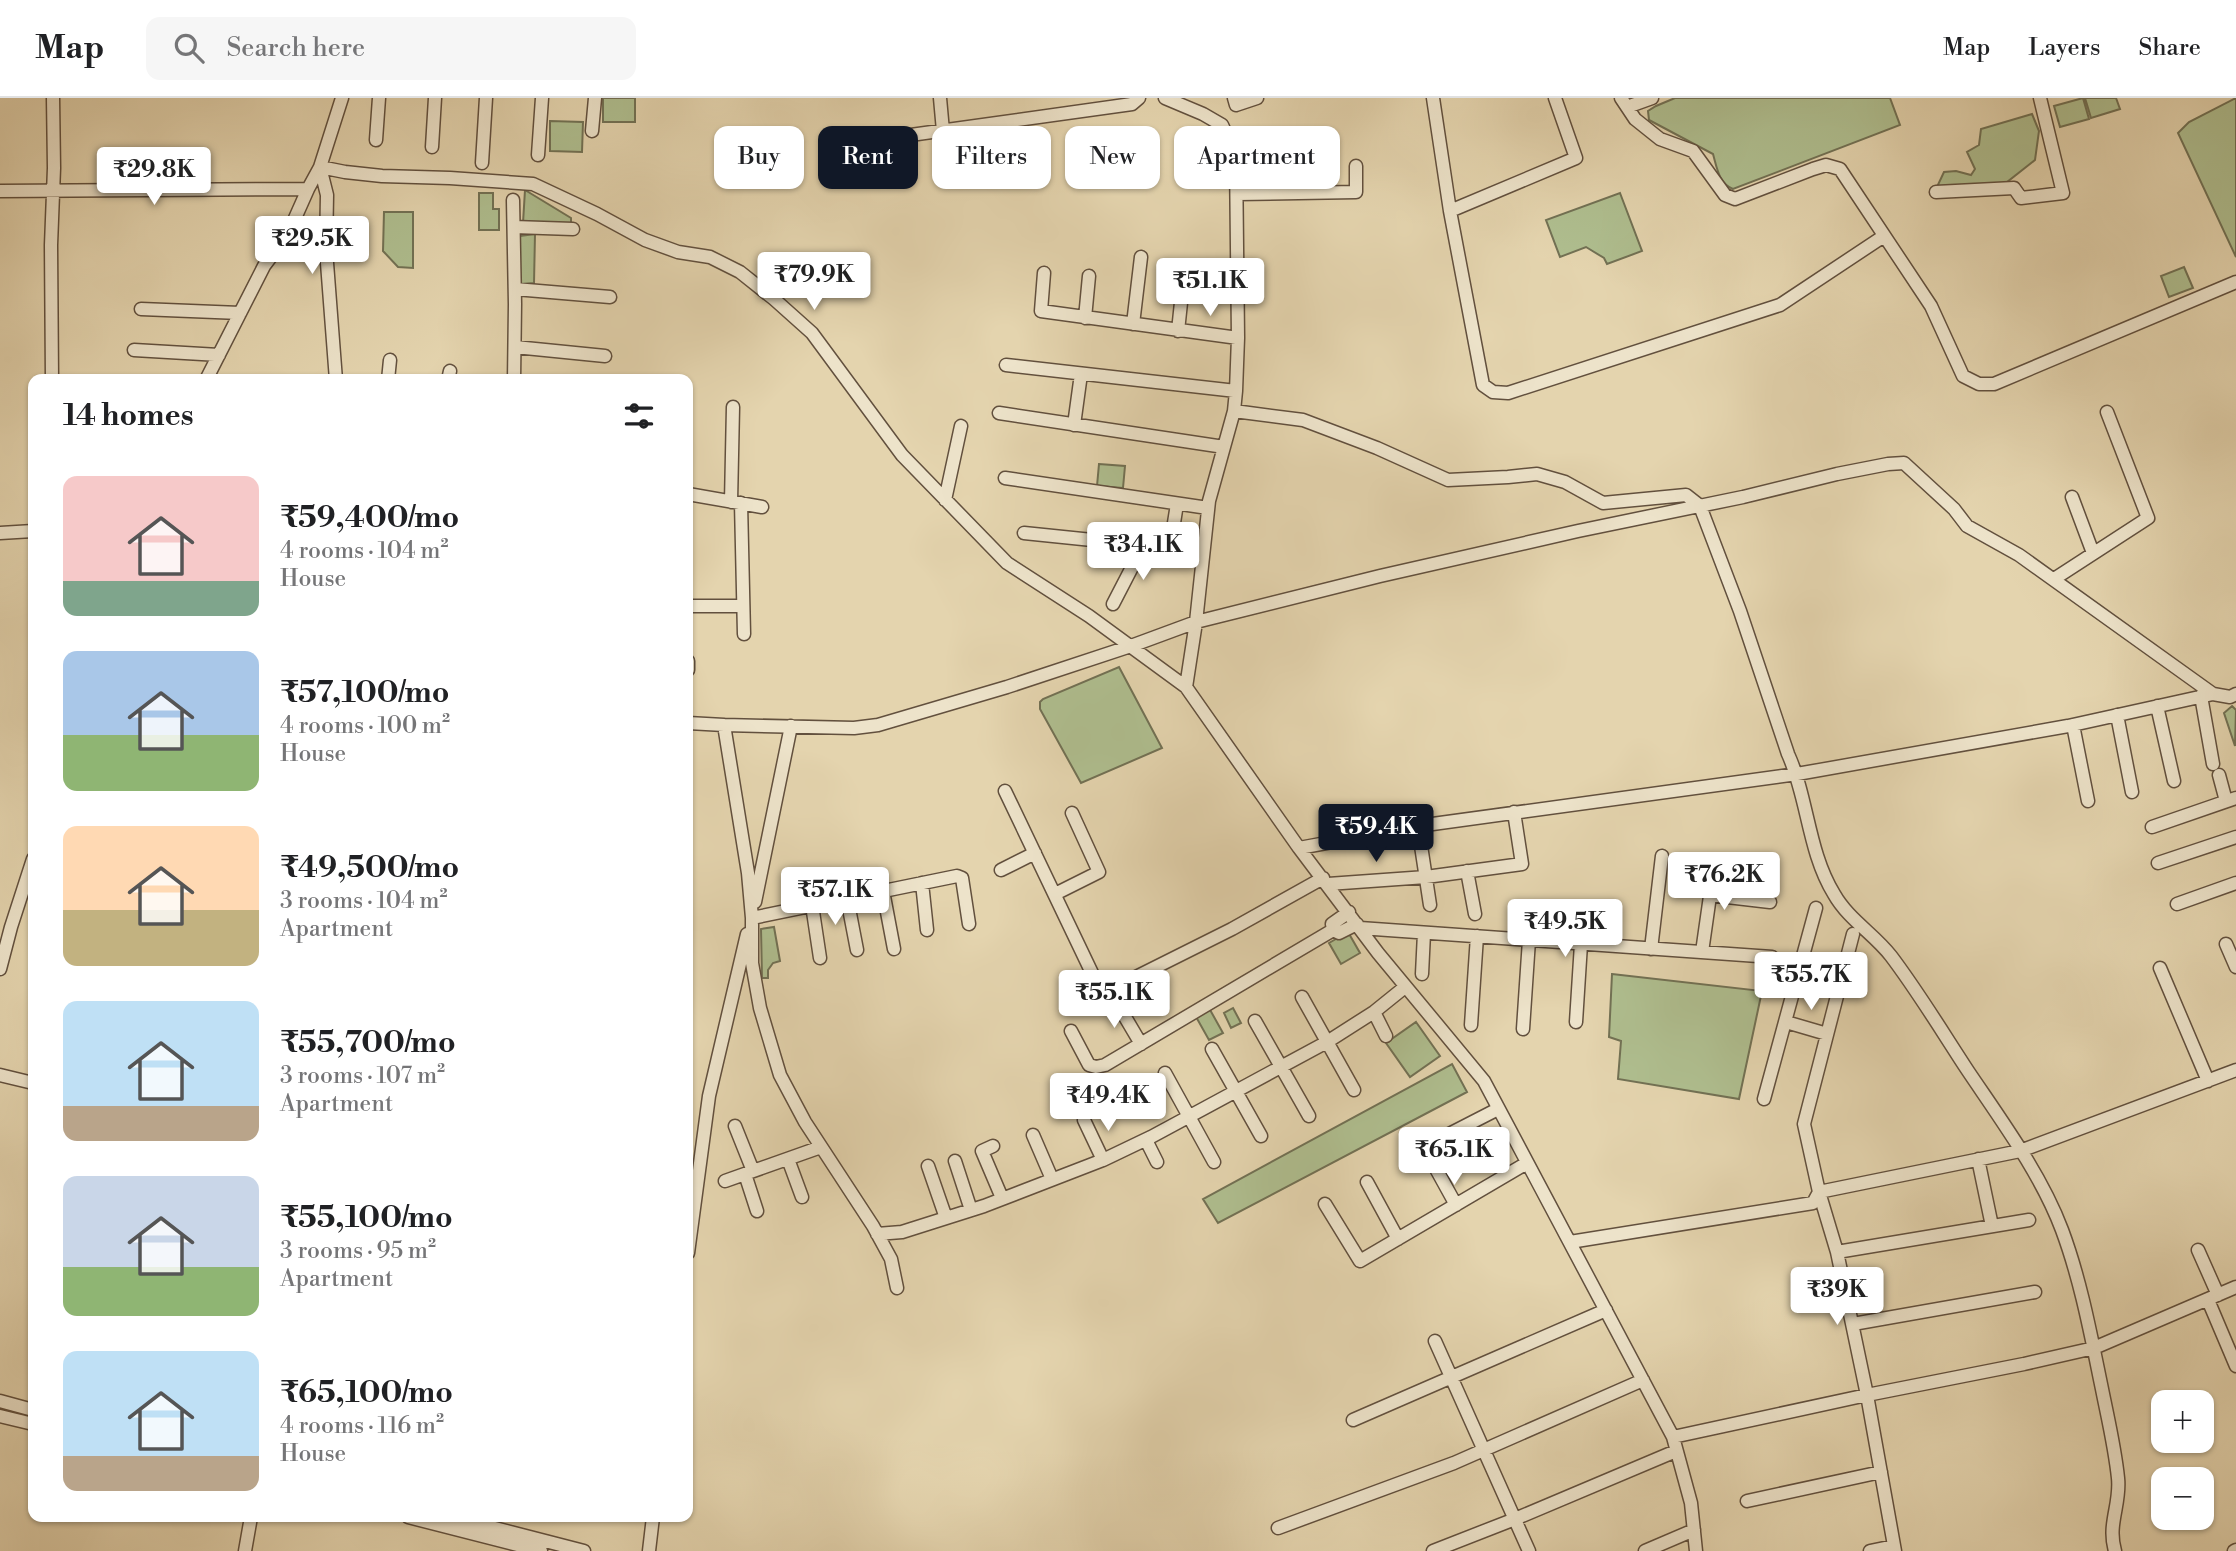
<!DOCTYPE html>
<meta charset="utf-8">
<style>
:root{--surface:#fff;--page:#f6f6f6;--text:#202124;--muted:#757577;--line:#e0e0e0;--accent:#111827}
body{margin:0;font-family:"Libre Bodoni",serif;background:var(--page);color:var(--text);height:100vh;display:flex;flex-direction:column;font-size:26px;white-space:nowrap}
*{box-sizing:border-box;margin:0}
p{font-size:23px;color:var(--muted)}
.icon{flex:none;width:38px;height:38px;fill:none;stroke:currentColor;stroke-width:2;stroke-linecap:round;stroke-linejoin:round}
.map{position:relative;flex:1;overflow:hidden}
.drawer{position:absolute;left:28px;top:276px;width:665px;height:1148px;display:flex;flex-direction:column;background:var(--surface);border-radius:14px;box-shadow:0 2px 5px #0004}
.drawer>*{flex:none}
.hud{position:absolute;left:714px;top:28px;width:665px;height:63px;display:flex;gap:14px}
.tools{position:absolute;left:2151px;top:1292px;display:grid;gap:14px}
.tools a{display:grid;place-items:center;width:63px;height:63px;border-radius:14px;background:var(--surface);box-shadow:0 2px 5px #0004;font-size:35px}
.price{position:absolute;translate:-50% -60px;padding:0 16px;border-radius:7px;background:#fff;color:#222;font-size:23px;line-height:46px;filter:drop-shadow(0 2px 4px #0008)}
.price::after{content:'';position:absolute;left:50%;top:42px;width:21px;height:16px;margin-left:-10px;background:inherit;clip-path:polygon(0 0,100% 0,50% 100%)}
.price.on{background:var(--accent);color:#fff}
ul{padding:0;list-style:none}
li{display:flex;align-items:center;gap:21px;height:175px;padding:0 35px}
li span{display:grid;place-items:center;flex:none;width:196px;height:140px;border-radius:14px;color:#555}
li>.icon{margin-inline-start:auto}
span .icon{width:84px;height:84px;fill:#fffc;stroke-width:1}
li b{font-size:30px}
h2{display:flex;justify-content:space-between;align-items:center;height:84px;padding:0 35px;font-size:30px}
.chip{padding:0 24px;border-radius:14px;background:var(--surface);box-shadow:0 2px 5px #0004;font-size:24px;line-height:63px}
.chip.on{background:var(--accent);color:#fff}
header{display:flex;align-items:center;gap:42px;box-sizing:border-box;height:98px;padding:0 35px;background:var(--surface);border-bottom:2px solid var(--line)}
header strong{font-size:33px}
nav{display:flex;gap:38px;margin-inline-start:auto;font-size:24px}
.search{width:490px;height:63px;background:var(--page);display:flex;align-items:center;gap:18px;box-sizing:border-box;padding:0 24px;border-radius:14px;color:var(--muted);font-size:26px}
.map>svg:first-child{display:block}
</style>
<header>
<strong>Map</strong>
<div class="search"><svg class="icon" aria-label="search" viewBox="0 0 24 24"><circle cx="10" cy="10" r="6"/><path d="M15 15l6 6"/></svg>Search here</div>
<nav><a>Map</a><a>Layers</a><a>Share</a></nav>
</header>
<div class="map">
<svg width="2236" height="1453" viewBox="0 0 2236 1453">
<rect width="100%" height="100%" fill="#e4d4ae"/>
<filter id="stains"><feTurbulence type="fractalNoise" baseFrequency=".00286" numOctaves="4"/><feColorMatrix values="0 0 0 0 .2 0 0 0 0 .09 0 0 0 0 .02 0 0 0 .5 -.17"/></filter>
<radialGradient id="worn" r=".72"><stop offset=".6" stop-color="#630" stop-opacity="0"/><stop offset="1" stop-color="#630" stop-opacity=".3"/></radialGradient>
<path fill="#afbe8f" stroke="#727154" stroke-width="2" d="M603,0H635V24H603Z
M1675,0H1890L1900,27L1733,91C1719,86 1717,70 1713,56L1649,22L1648,13L1656,8Z
M2083,0L2089,21L2060,29L2054,8Z
M2085,0H2116L2120,11L2091,20Z
M2236,0V159L2178,35L2189,24Z
M2032,16L2039,33L2035,62L2007,84L1982,91H1936L1944,74L1956,73L1971,77L1975,71L1967,54L1979,47L1981,31Z
M550,23L583,24L582,54L550,53Z
M525,92L571,120V128L523,125Z
M479,95H493V111H499V132H479Z
M1620,95L1642,153L1607,166L1604,160L1586,149L1560,159L1546,122Z
M384,114H413V170L398,169L383,153Z
M535,136L534,185L520,186V138Z
M2184,169L2193,190L2169,199L2161,178Z
M1099,366L1125,368L1123,390L1097,388Z
M1119,569L1162,650L1081,685L1040,611V604L1043,601Z
M2232,608L2236,612L2235,648L2224,615Z
M774,829L780,863L773,865L768,872V880H762L761,831Z
M1348,834L1360,855L1341,866L1329,845Z
M1612,876L1762,893L1739,1001L1618,981L1621,943L1609,939Z
M1209,910L1223,935L1209,942L1195,917Z
M1233,910L1241,925L1231,930L1224,915Z
M1416,924L1440,958L1410,979L1386,945Z
M1452,966L1467,994L1218,1125L1203,1101Z"/>
<g fill="none" stroke-linecap="round" stroke-linejoin="round">
<g stroke="#62503e" stroke-width="15">
<path id="minor" d="M940,0L943,33
M1165,0L1203,16L1222,27L1236,58L1238,240L1236,293L1234,313L1209,403L1196,524L1186,589L1299,750L1378,855L1484,983L1673,1339L1691,1405L1696,1453
M1234,0L1236,7L1257,0
M1433,0L1450,113L1576,60L1555,0
M1621,0L1635,21L1660,41L1693,53L1725,97L1735,101L1813,71L1826,67L1840,71L1931,208L1963,278L1979,286H1994L2236,184
M1627,9L1652,0
M592,33L595,0
M882,41L1132,6L1139,0
M376,42L379,0
M432,49L435,0
M1308,51L1310,94
M538,57L542,0
M482,65L486,0
M0,93L308,91
M1936,94L2014,90L2021,100L2063,95L2040,0
M1260,95L1261,46
M1237,96L1356,94V68
M513,102L515,206L514,282
M1450,113L1483,287L1493,294L1508,295L1780,207L1884,138
M514,129L573,131
M1044,175L1041,213L1238,240
M515,191L610,199
M141,211L240,215
M1085,220L1089,178
M1133,226L1141,159
M1178,233L1184,176
M515,249L605,258
M134,252L219,257
M1006,267L1236,293
M52,282L51,147L54,70L53,0
M206,282L264,168L288,136L308,91L320,69L342,0
M336,282L326,152L327,97L320,69L345,74L382,78L450,80L533,86L597,116L645,142L678,154L710,159L740,174L774,201L812,235L902,357L1007,465L1089,518L1186,589
M388,282L390,262
M448,282L450,273
M1234,313L1303,322L1377,350L1448,382L1508,379L1537,376L1565,384L1603,405L1686,397L1700,408L1740,513L1788,656C1808,700 1808,754 1834,796C1848,821 1874,836 1891,858C1919,895 1943,935 1968,973C2001,1022 2041,1076 2062,1132C2081,1183 2091,1238 2102,1291C2108,1321 2115,1350 2118,1380C2121,1406 2107,1426 2115,1453
M999,315L1224,349
M1074,327L1081,276
M1005,380L1208,410
M688,396L762,409
M2072,399L2093,455
M945,402L961,328
M731,404L733,309
M741,405L744,536
M0,435L33,433
M1024,435L1170,450L1177,406
M2054,481L2148,420L2107,314
M1113,506L1143,448
M688,508H743
M688,563V572
M2201,598L2213,666
M2157,608L2174,683
M2117,617L2132,694
M688,625L724,627L748,775L752,820V865L760,910L780,977L805,1024L873,1128L891,1161L897,1190
M724,627L854,630L878,627L1007,589L1131,548L1196,524L1380,478L1578,433L1743,399L1837,376L1888,366L1904,365L1954,411L1967,428L2019,457L2213,596L2230,599L2236,596
M2073,627L2088,703
M2219,677L2226,703
M1005,693L1102,896L1232,831L1323,780
M1418,728L1430,807
M2152,729L2236,700
M1299,750L1418,728L1797,676L2068,628L2213,596
M2158,765L2236,739
M1001,772L1035,755
M1467,773L1475,816
M922,785L927,832
M1328,786L1426,779L1522,766L1514,714
M883,793L894,851
M1055,796L1099,774L1072,715
M1710,797L1770,804
M847,800L857,852
M755,804L791,628
M2177,806L2236,785
M812,807L820,860
M1349,814L1332,826L1333,832L1339,835L1357,826
M752,820L957,778L962,780L969,826
M1360,830L1772,859
M2226,846L2236,869
M1651,851L1662,758
M1702,854L1714,770
M2160,870L2208,983
M0,871L11,829L33,761
M1800,873L1839,884
M1422,876L1424,835
M1302,899L1354,992
M1115,902L1141,946
M1374,914L1386,938
M1255,923L1309,1018
M1576,924L1581,846
M1786,924L1827,936
M1471,927L1477,838
M1523,931L1529,842
M1071,933L1089,967L1096,969L1105,967L1333,832
M1212,951L1261,1038
M2236,972L2020,1053L1819,1094L1837,1154L1867,1297L2024,1266L2094,1250L2236,1189
M1165,975L1214,1064
M0,977L33,985
M1764,1001L1816,810
M1084,1022L1103,1062
M735,1028L753,1073
M1033,1037L1052,1081
M1146,1042L1157,1064
M993,1048L982,1053L1002,1100
M788,1061L802,1099
M1978,1061L1992,1128
M955,1063L971,1112
M928,1068L946,1120
M745,1076L757,1113
M725,1083L821,1049
M1367,1084L1398,1141
M1325,1106L1360,1163L1527,1065
M1456,1107L1424,1049L1498,1011
M877,1136L902,1134L984,1108L1103,1062L1151,1039L1327,944L1374,914L1405,889
M1570,1144L1813,1105L1819,1094L1804,1026L1853,836
M2198,1152L2218,1197
M1837,1154L2029,1122
M688,1155L709,998L747,836
M2208,1202L2236,1268
M1853,1226L2035,1194
M1435,1243L1529,1453
M0,1303L33,1312
M0,1318L33,1326
M1353,1322L1606,1212
M1673,1339L1867,1297L1895,1453
M1747,1403L1881,1374
M408,1419L541,1453
M452,1419L584,1453
M1278,1430L1454,1365L1643,1282
M245,1453L251,1419
M649,1453L653,1419
M1433,1453L1515,1421L1676,1353
M1645,1453L1694,1432
M1870,1453L1894,1448
M2234,1453L2236,1452"/>
</g>
<use href="#minor" stroke="#ede3ca" stroke-width="12"/>
</g>
<rect width="100%" height="100%" filter="url(#stains)"/>
<rect width="100%" height="100%" fill="url(#worn)"/>
</svg>
<div class="tools">
<a>+</a>
<a>−</a>
</div>
<b class="price" style="left:154px;top:109px">₹29.8K</b>
<b class="price" style="left:312px;top:178px">₹29.5K</b>
<b class="price" style="left:814px;top:214px">₹79.9K</b>
<b class="price" style="left:1210px;top:220px">₹51.1K</b>
<b class="price" style="left:1143px;top:484px">₹34.1K</b>
<b class="price on" style="left:1376px;top:766px">₹59.4K</b>
<b class="price" style="left:1724px;top:814px">₹76.2K</b>
<b class="price" style="left:835px;top:829px">₹57.1K</b>
<b class="price" style="left:1565px;top:861px">₹49.5K</b>
<b class="price" style="left:1811px;top:914px">₹55.7K</b>
<b class="price" style="left:1114px;top:932px">₹55.1K</b>
<b class="price" style="left:1108px;top:1035px">₹49.4K</b>
<b class="price" style="left:1454px;top:1089px">₹65.1K</b>
<b class="price" style="left:1837px;top:1229px">₹39K</b>
<div class="hud">
<a class="chip">Buy</a>
<a class="chip on">Rent</a>
<a class="chip">Filters</a>
<a class="chip">New</a>
<a class="chip">Apartment</a>
</div>
<section class="drawer">
<h2>14 homes<svg class="icon" aria-label="filters" viewBox="0 0 24 24"><path d="M4 7h16M4 17h16"/><circle cx="9" cy="7" r="2"/><circle cx="15" cy="17" r="2"/></svg></h2>
<ul>
<li><span style="background:linear-gradient(#f6c9c9 75%,#7fa58c 0)"><svg class="icon" aria-label="home" viewBox="0 0 24 24"><path d="M3 11l9-7 9 7M6 9v11h12V9"/></svg></span><div><b>₹59,400/mo</b><p>4 rooms · 104 m²</p><p>House</p></div></li>
<li><span style="background:linear-gradient(#a9c7e8 60%,#8fb573 0)"><svg class="icon" aria-label="home" viewBox="0 0 24 24"><path d="M3 11l9-7 9 7M6 9v11h12V9"/></svg></span><div><b>₹57,100/mo</b><p>4 rooms · 100 m²</p><p>House</p></div></li>
<li><span style="background:linear-gradient(#ffd9b3 60%,#c2b280 0)"><svg class="icon" aria-label="home" viewBox="0 0 24 24"><path d="M3 11l9-7 9 7M6 9v11h12V9"/></svg></span><div><b>₹49,500/mo</b><p>3 rooms · 104 m²</p><p>Apartment</p></div></li>
<li><span style="background:linear-gradient(#bfe0f5 75%,#b9a48a 0)"><svg class="icon" aria-label="home" viewBox="0 0 24 24"><path d="M3 11l9-7 9 7M6 9v11h12V9"/></svg></span><div><b>₹55,700/mo</b><p>3 rooms · 107 m²</p><p>Apartment</p></div></li>
<li><span style="background:linear-gradient(#c9d6e8 65%,#8fb573 0)"><svg class="icon" aria-label="home" viewBox="0 0 24 24"><path d="M3 11l9-7 9 7M6 9v11h12V9"/></svg></span><div><b>₹55,100/mo</b><p>3 rooms · 95 m²</p><p>Apartment</p></div></li>
<li><span style="background:linear-gradient(#bfe0f5 75%,#b9a48a 0)"><svg class="icon" aria-label="home" viewBox="0 0 24 24"><path d="M3 11l9-7 9 7M6 9v11h12V9"/></svg></span><div><b>₹65,100/mo</b><p>4 rooms · 116 m²</p><p>House</p></div></li>
</ul>
</section>
</div>
